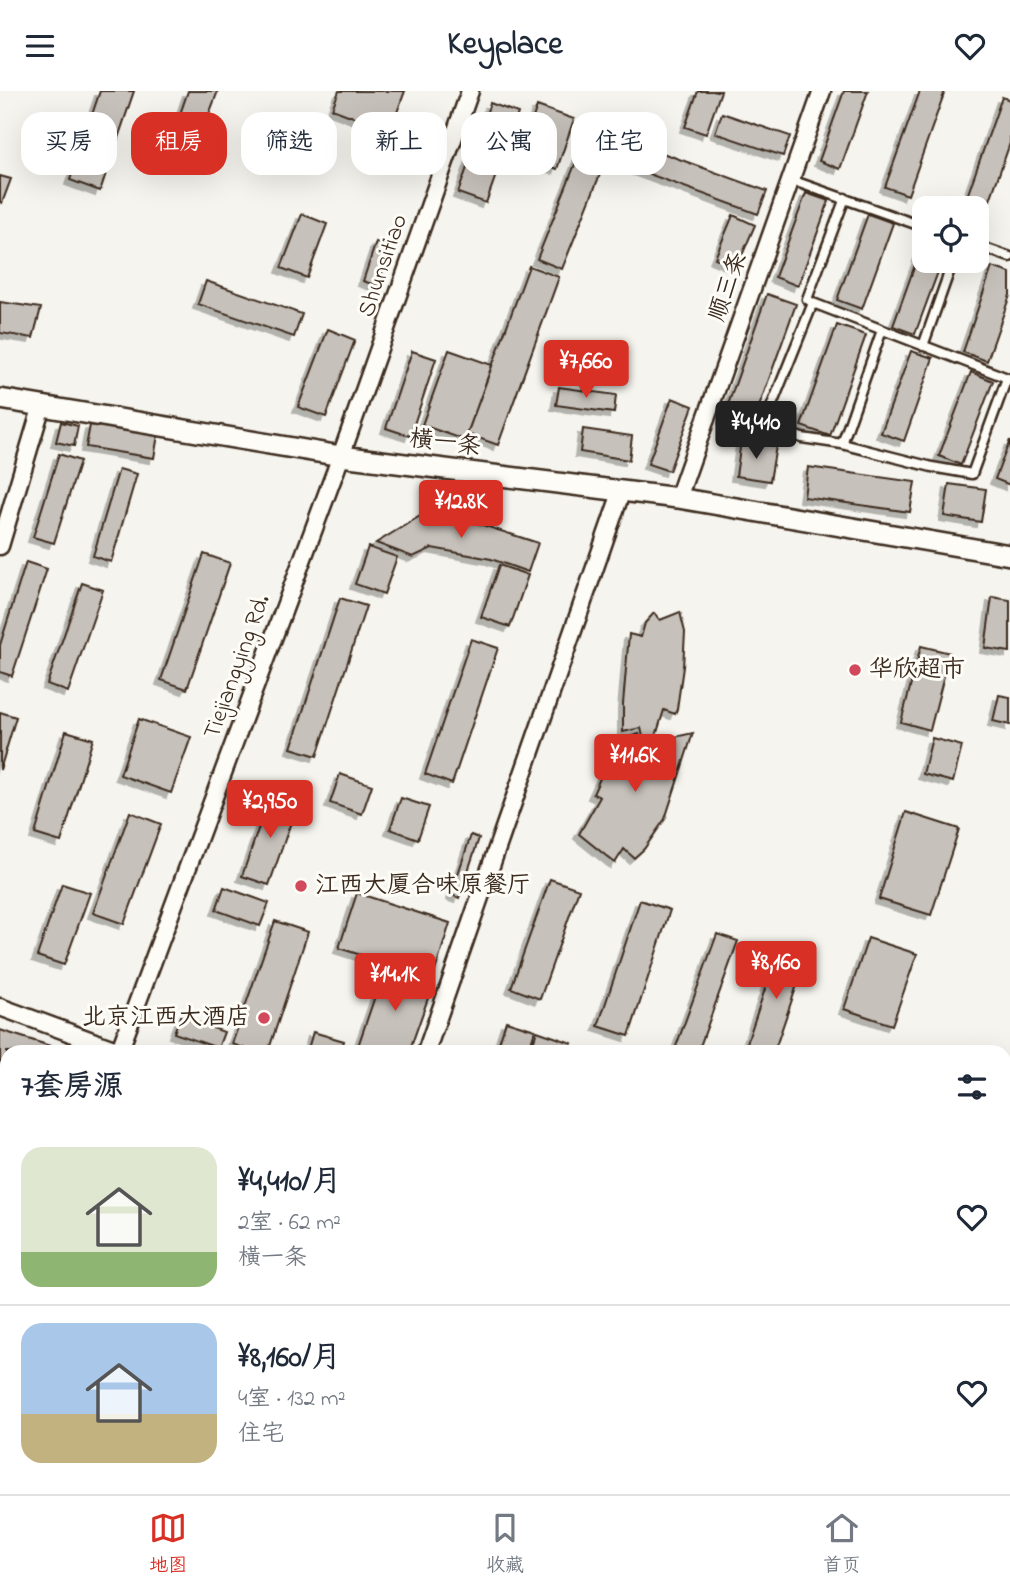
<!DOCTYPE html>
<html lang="zh">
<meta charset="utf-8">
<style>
:root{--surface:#fff;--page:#f6f6f7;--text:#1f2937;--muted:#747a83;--line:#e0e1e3;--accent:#d93025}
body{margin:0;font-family:"Indie Flower","LXGW WenKai TC",sans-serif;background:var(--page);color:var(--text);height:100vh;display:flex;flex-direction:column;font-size:26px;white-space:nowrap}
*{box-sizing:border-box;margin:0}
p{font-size:23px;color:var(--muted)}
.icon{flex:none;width:38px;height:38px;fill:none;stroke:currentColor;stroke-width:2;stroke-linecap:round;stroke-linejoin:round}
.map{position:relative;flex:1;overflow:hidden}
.panel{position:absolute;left:0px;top:954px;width:1012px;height:450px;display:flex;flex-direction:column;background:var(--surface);border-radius:21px 21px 0 0;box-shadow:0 7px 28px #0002}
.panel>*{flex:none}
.banner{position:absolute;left:21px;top:21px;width:970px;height:63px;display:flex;gap:14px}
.controls{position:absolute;left:912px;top:105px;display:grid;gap:14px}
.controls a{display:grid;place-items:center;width:77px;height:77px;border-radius:14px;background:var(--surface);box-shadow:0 7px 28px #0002;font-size:35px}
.price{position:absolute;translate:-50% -60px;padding:0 16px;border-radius:7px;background:var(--accent);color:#fff;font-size:23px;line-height:46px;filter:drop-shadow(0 2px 4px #0008)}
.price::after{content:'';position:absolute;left:50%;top:42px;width:21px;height:16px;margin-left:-10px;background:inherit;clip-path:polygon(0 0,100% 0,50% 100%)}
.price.on{background:#222;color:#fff}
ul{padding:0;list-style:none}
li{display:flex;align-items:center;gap:21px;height:175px;padding:0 21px}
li+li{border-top:2px solid var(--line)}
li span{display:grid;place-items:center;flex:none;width:196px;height:140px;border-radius:21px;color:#555}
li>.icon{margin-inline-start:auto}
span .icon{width:84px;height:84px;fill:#fffc;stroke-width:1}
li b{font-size:30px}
h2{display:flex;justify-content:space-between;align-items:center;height:84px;padding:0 21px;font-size:30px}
.pill{padding:0 24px;border-radius:21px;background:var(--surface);box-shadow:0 7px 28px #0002;font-size:24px;line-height:63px}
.pill.on{background:var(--accent);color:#fff}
header{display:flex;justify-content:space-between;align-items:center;height:91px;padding:0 21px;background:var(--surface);font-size:32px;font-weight:700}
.tabs{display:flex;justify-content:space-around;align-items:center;height:98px;border-top:2px solid var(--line);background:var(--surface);font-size:19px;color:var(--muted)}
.tabs a{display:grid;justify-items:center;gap:4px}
.tabs .on{color:var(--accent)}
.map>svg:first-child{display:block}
</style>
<header><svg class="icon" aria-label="menu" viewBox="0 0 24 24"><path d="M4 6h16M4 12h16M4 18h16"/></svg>Keyplace<svg class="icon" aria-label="heart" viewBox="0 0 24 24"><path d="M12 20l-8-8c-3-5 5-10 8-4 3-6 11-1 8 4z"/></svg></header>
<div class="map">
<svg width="1010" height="1403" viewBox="0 0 1010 1403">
<defs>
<filter id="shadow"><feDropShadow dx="-5" dy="5" stdDeviation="0" flood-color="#0004"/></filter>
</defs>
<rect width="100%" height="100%" fill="#f5f4ee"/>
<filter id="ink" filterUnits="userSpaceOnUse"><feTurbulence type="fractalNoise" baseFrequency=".0143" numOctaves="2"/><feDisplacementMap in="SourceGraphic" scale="14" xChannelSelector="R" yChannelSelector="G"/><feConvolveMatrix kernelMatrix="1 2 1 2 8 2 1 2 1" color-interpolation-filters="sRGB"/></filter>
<g filter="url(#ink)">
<path fill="#c7c1bb" stroke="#3b2a1e" stroke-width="2" filter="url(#shadow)" d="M100,0H134L100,100L70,89Z
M188,0H218L204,36L178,29Z
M339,0H405L390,40L332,18Z
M698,0H721L706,43L685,36Z
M844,0H868L840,78L819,70Z
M920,0H945L908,104L885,96Z
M1002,6L1010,9V52L983,129L976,127V117H963Z
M490,12L518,22L486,112L458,102Z
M537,15L574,28L557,78L520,65Z
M722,22L790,45L783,65L715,42Z
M588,41L613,51L562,178L537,168Z
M624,48L767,100L758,123L616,71Z
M0,85L11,88L2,112L0,111Z
M806,102L829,110L798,195L775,186Z
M302,123L327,133L307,187L281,177Z
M868,123L893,132L862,218L837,209Z
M733,124L755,134L737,176L715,167Z
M924,149V170H942L915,243L893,235Z
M376,151L391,156L378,195L363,190Z
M529,175L559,186L498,354L467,343Z
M992,176L1010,182V204L987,270L963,261Z
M206,190L302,223L294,246L198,213Z
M767,203L796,213L751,338L723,328Z
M0,211L41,217L33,247L0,242Z
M837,234L866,244L830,345L801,335Z
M328,238L355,249L326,326L298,316Z
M449,259L492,274L465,349L422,334Z
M412,260L436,268L410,345L386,337Z
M911,260L933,267L904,350L881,342Z
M971,281L993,290L961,374L939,365Z
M559,296L616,304L614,322L556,314Z
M672,307L693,315L669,380L648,373Z
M61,331L78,335L74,355L56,351Z
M90,334L158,344L154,367L86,356Z
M583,338L632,345L629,369L580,361Z
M1010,349V394L995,388Z
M741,350L776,355L770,390L736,385Z
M59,363L80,370L54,452L33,446Z
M808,376L915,391L910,421L804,406Z
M119,378L137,383L111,471L93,465Z
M949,393L986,398L981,431L944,425Z
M425,422L464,428L538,452L528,481L491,468L432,457L413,466L376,452Z
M368,456L397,466L384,503L355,493Z
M204,463L230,472L187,598L161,589Z
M26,471L47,478L12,585L0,581V554Z
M499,474L528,484L510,536L481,526Z
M82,492L103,499L68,601L47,593Z
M992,506L1010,509V561L985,557Z
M340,507L366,515L317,665L291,657Z
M680,521L685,541L683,576L677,618L675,623L664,619L655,648L644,650L641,637L623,641V613L629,543L641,546L645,532L654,522L660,529Z
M471,548L498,557L452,693L425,683Z
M921,555L950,562L930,639L901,631Z
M999,604L1010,606V634L993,630Z
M0,621L16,626L0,679Z
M139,628L191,646L171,702L120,684Z
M66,640L93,648L61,751L35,743Z
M693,642L665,728L644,758L634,767L624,758L615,772L579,743L600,706L593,703L617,649L639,643L642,653Z
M932,647L962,655L953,691L923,683Z
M340,683L372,694L362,723L330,712Z
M270,704L297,714L269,794L242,785Z
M401,707L429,716L418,748L390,738Z
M130,721L161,733L124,833L93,822Z
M906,721L959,738L931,824L879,808Z
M471,744L479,747L459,807L451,804Z
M550,788L579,798L540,908L511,897Z
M62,793L90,802L64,874L37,865Z
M224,796L269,812L260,835L216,819Z
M357,802L450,832L433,887L339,857Z
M640,809L670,819L629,945L598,935Z
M275,830L308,841L268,961H255L232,953Z
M717,843L738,850L698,961H674Z
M868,847L917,863L892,934L844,918Z
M779,856L807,865L774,961H744Z
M385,876L433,893L409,961H356Z
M180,925L224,941L218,957L174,942Z
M506,930L535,939L528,961H496Z
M0,939L69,961H7V973L0,971Z
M537,940L572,952L569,961H530Z
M313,941L344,950L341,961H307Z
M7,1013V1143L0,1141V1032Z
M0,1144L7,1146L0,1170Z
M1004,1148L1010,1150V1217L1004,1215Z
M19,1396H157L155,1403H115L96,1397L85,1403H14Z
M553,1396H592L590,1403H572Z
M690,1396H759L757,1403H688Z"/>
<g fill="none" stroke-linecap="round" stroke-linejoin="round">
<g stroke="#3b2a1e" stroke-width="13">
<path id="service" d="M791,89L924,136
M845,107L807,208L813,212L1010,288
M976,154L1010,166
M813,212L764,334L802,347L842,353L932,376L972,383L1007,287
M923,255L953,170
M842,353L882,239
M223,1396L243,1403
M6,1403L8,1396
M192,1403L194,1396"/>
</g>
<g stroke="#3b2a1e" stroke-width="21">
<path id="minor" d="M678,407L822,0
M0,455L42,314
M0,916L122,961
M119,961L341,365L470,0
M426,961L622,399
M1004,1242L1010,1244"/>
</g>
<g stroke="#3b2a1e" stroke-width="24">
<path id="tertiary" d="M0,308L341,365L678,407L1010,464
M0,1330L7,1311"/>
</g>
<g stroke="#3b2a1e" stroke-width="26">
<path id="secondary" d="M0,1268L7,1270
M0,1289L7,1291
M344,1396L365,1403
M400,1396L421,1403"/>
</g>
<use href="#service" stroke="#fdfcf7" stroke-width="8"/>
<use href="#minor" stroke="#fdfcf7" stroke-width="16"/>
<use href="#tertiary" stroke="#fdfcf7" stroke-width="19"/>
<use href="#secondary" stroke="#fdfcf7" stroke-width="21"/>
</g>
</g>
<g fill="#d1495b" stroke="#fdfcf7" stroke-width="2.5">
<circle cx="855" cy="579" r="7"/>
<circle cx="301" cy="795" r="7"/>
<circle cx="264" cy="927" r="7"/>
</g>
<g text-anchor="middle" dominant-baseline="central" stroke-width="6" stroke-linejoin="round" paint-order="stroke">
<g font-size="24" fill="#3b2a1e" stroke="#fdfcf7">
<text transform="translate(384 175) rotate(-71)">Shunsitiao</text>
<text transform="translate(729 196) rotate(-71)">顺三条</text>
<text transform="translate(445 353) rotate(7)">横一条</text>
<text transform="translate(238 576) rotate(-70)">Tiejiangying Rd.</text>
</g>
<g font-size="24" fill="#3b2a1e" stroke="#fdfcf7" text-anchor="start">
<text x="869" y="579">华欣超市</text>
<text x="315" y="795">江西大厦合味原餐厅</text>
<text x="250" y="927" text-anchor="end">北京江西大酒店</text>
</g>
</g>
</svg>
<div class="controls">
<a><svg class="icon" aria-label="locate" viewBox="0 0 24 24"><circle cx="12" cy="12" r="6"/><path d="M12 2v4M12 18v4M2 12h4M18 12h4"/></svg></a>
</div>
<b class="price" style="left:586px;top:309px">¥7,660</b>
<b class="price on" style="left:756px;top:370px">¥4,410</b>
<b class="price" style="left:461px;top:449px">¥12.8K</b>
<b class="price" style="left:635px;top:703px">¥11.6K</b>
<b class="price" style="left:270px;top:749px">¥2,950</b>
<b class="price" style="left:776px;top:910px">¥8,160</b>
<b class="price" style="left:395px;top:922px">¥14.1K</b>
<div class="banner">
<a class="pill">买房</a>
<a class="pill on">租房</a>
<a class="pill">筛选</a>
<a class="pill">新上</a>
<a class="pill">公寓</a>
<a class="pill">住宅</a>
</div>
<section class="panel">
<h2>7套房源<svg class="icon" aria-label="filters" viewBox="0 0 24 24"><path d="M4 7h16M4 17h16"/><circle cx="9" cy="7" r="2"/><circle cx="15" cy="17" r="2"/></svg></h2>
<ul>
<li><span style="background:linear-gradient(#dfe7d0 75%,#8fb573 0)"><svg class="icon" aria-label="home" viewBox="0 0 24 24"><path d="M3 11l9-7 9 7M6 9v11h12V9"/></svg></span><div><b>¥4,410/月</b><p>2室 · 62 m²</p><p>横一条</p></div><svg class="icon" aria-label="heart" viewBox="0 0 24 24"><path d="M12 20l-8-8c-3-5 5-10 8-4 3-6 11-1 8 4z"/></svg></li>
<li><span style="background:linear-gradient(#a9c7e8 65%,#c2b280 0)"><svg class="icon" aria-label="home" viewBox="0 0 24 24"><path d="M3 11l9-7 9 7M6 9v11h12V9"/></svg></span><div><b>¥8,160/月</b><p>4室 · 132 m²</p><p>住宅</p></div><svg class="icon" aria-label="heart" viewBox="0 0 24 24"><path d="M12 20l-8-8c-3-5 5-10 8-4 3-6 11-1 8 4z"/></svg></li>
</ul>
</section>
</div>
<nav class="tabs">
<a class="on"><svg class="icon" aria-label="map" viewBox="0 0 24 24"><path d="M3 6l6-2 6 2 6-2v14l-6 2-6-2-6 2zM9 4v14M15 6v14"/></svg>地图</a>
<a><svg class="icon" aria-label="saved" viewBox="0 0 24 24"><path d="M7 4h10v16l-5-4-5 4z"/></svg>收藏</a>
<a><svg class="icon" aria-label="home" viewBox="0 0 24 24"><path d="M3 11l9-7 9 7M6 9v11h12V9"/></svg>首页</a>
</nav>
